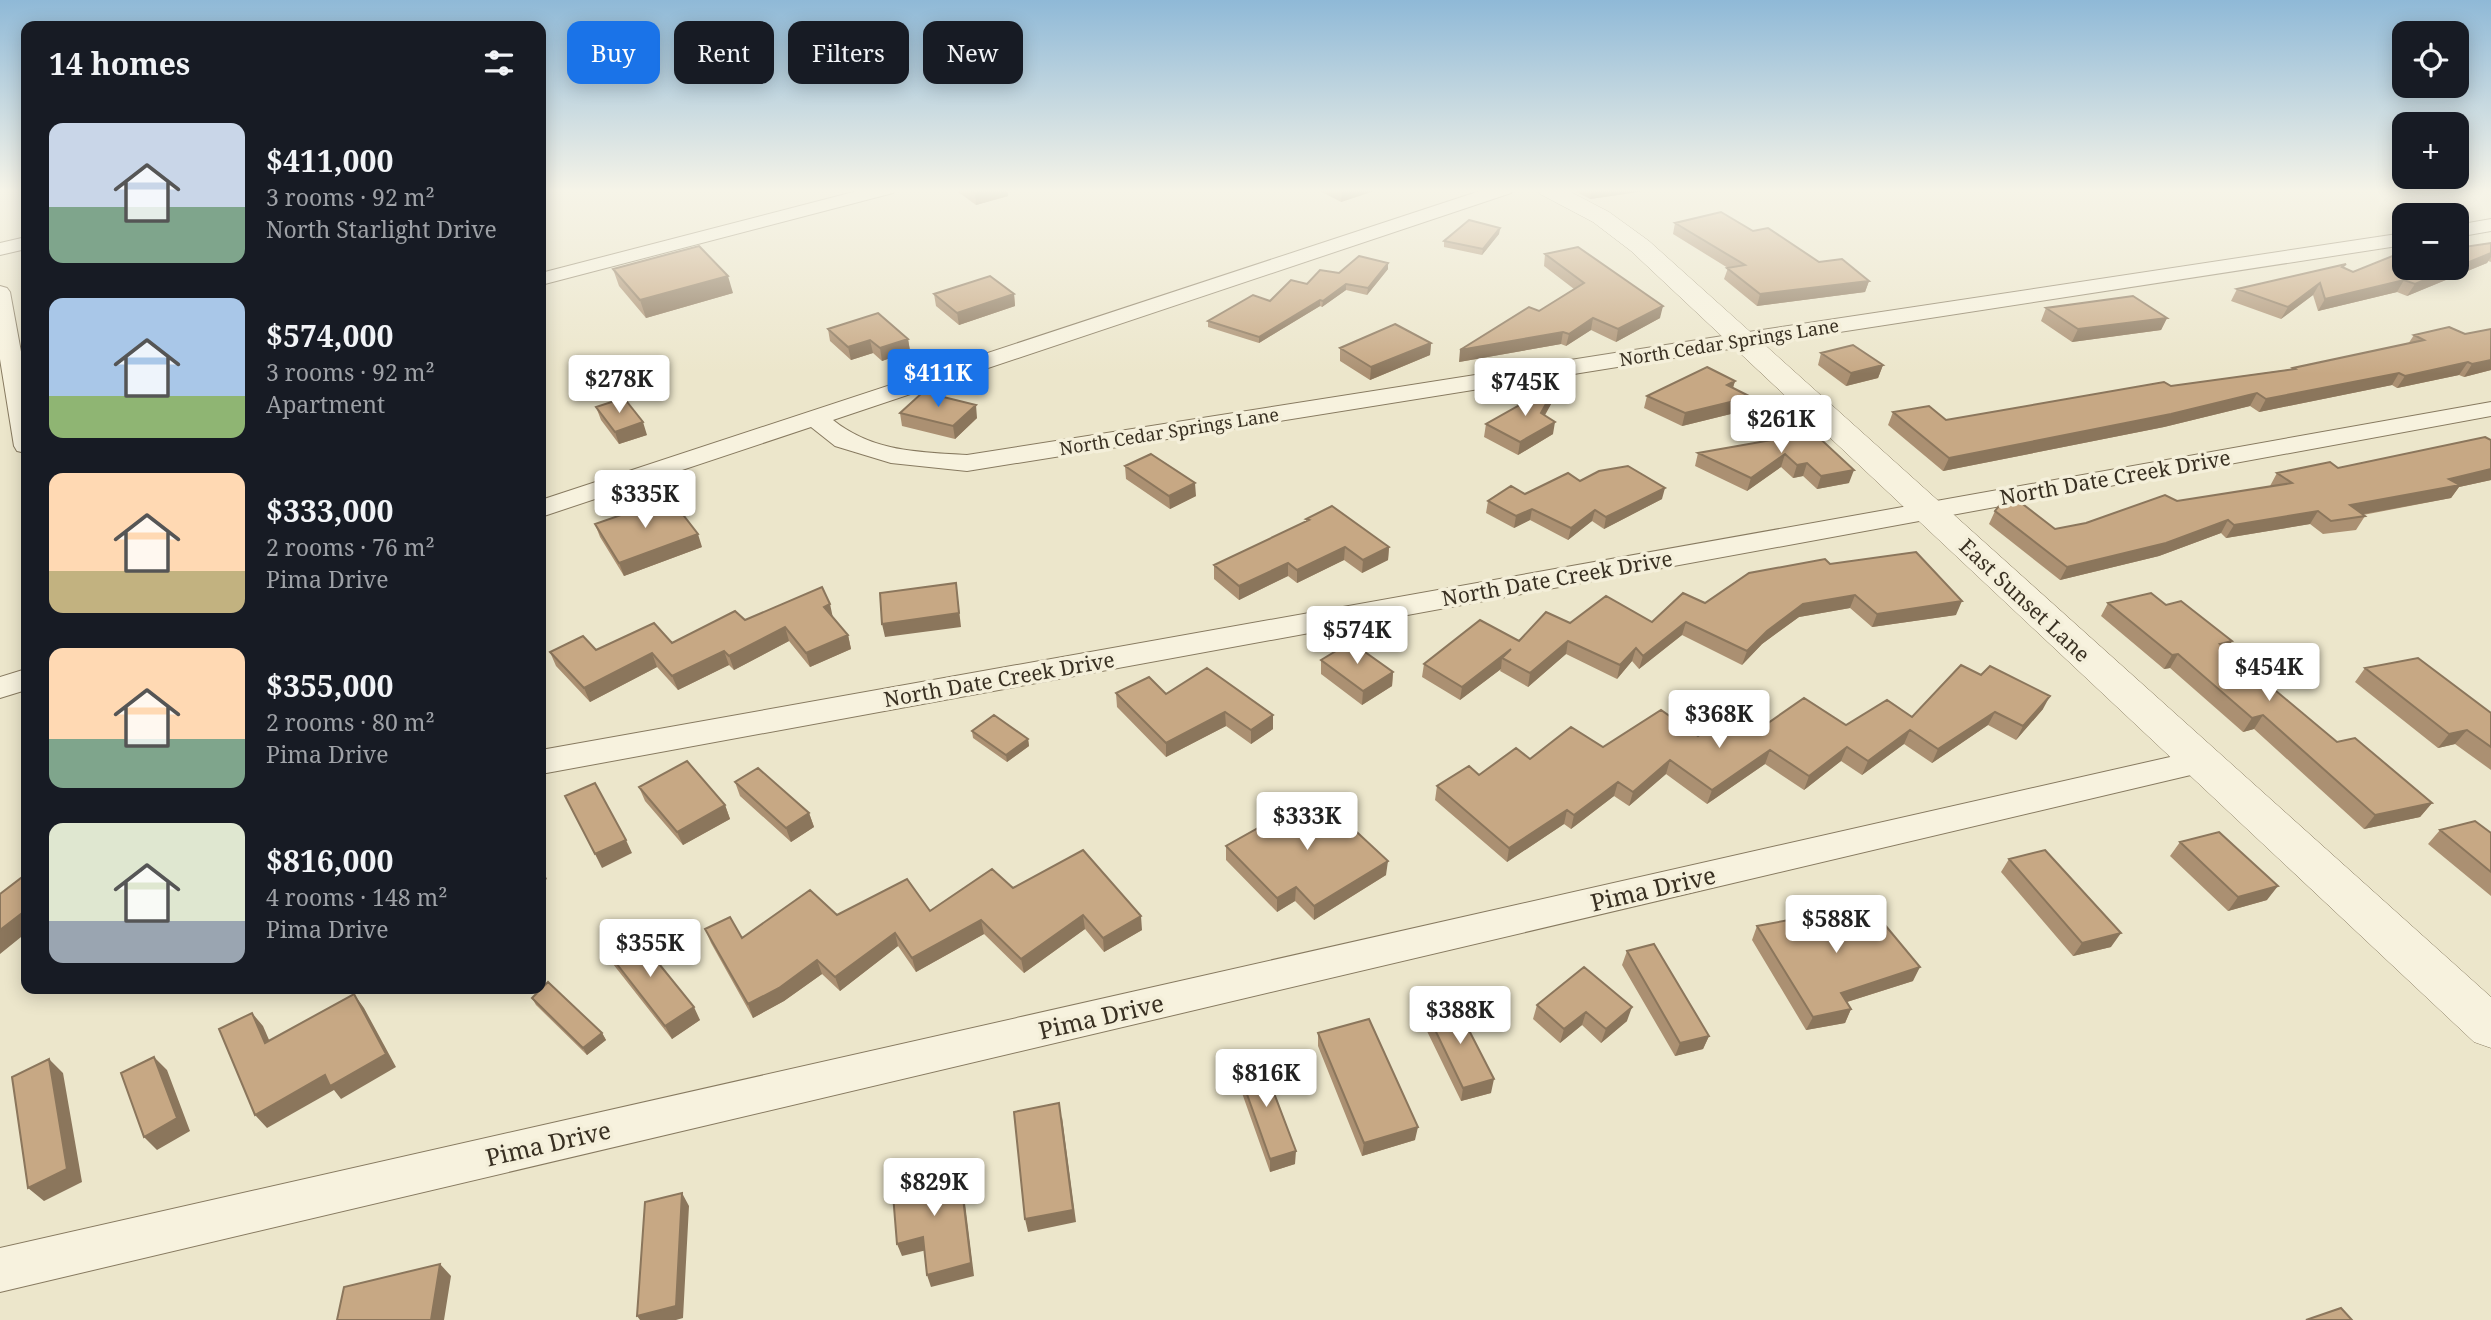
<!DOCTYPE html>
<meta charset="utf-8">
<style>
:root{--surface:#171b24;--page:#242831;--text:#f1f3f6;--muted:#9ea1a6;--accent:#1a73e8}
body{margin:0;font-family:"Noto Serif",serif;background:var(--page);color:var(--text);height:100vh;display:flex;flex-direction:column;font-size:26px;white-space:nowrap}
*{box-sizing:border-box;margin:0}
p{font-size:23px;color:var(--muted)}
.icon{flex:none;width:38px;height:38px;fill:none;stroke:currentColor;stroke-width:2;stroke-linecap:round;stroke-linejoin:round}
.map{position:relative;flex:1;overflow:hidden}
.drawer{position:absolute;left:21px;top:21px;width:525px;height:973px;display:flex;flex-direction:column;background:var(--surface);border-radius:14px;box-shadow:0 4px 18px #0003}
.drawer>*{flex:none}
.hud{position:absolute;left:567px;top:21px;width:665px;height:63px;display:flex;gap:14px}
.tools{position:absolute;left:2392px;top:21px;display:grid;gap:14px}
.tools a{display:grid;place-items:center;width:77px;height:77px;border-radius:14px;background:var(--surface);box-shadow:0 4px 18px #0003;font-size:35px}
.price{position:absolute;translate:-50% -60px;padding:0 16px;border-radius:7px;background:#fff;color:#222;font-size:23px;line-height:46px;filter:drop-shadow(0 2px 4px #0008)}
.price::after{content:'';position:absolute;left:50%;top:42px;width:21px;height:16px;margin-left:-10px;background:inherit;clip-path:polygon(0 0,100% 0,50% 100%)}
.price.current{background:var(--accent);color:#fff}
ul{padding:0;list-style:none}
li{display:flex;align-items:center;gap:21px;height:175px;padding:0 28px}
li span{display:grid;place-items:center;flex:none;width:196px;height:140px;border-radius:14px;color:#555}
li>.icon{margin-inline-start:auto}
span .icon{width:84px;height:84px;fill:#fffc;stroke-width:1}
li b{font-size:30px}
h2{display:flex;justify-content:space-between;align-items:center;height:84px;padding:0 28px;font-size:30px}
.chip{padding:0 24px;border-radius:14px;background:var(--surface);box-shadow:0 4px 18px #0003;font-size:24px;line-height:63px}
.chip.current{background:var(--accent);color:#fff}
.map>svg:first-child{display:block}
</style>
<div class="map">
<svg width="2491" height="1320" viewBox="0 0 2491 1320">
<rect width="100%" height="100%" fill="#ece6cb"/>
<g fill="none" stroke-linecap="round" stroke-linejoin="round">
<g stroke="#877a60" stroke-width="2">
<path id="minor" d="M865,189H895L893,193L541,285V273Z
M1486,189H1513L1511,193L833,420C873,452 918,452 967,455L1742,333L2404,233V245L1742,347L967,471L891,463L835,446L811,427L541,517V500Z
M2491,219V231L2457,237V225Z
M26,237V249L0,255V243Z
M0,286L7,288L10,292L26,379V453L17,451L14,446L0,359Z
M2491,402V416L541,774V750Z
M26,669V690L0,698V677Z
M2201,750L2212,754L2217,762L2212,770L0,1292V1248Z"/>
</g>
<g stroke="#877a60" stroke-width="1">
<path id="tertiary" d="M1537,189H1565L1609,212L1649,241L2491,997V1048L2474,1042L1631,251L1593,222L1540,194Z"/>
</g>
<use href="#minor" fill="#f7f2de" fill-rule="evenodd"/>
<use href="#tertiary" fill="#f7f2de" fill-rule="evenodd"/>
</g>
<path fill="#ab9072" d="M954,189H1007L1008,196L976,205Z
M1316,189H1380L1341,202Z
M1571,189H1659L1590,199Z
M1675,223L1753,231L1819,262L1869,281L1865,292L1757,306L1724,279L1728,268L1673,234Z
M1500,228L1499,234L1482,255L1444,247V241Z
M2491,253V262L2488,261L2487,263L2407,296L2397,292L2318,311L2313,295L2281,319L2231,301L2237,289L2346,264L2344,267L2353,272L2404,268Z
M1545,254L1660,318L1616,342L1591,330L1566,346L1561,344L1459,362L1574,289L1544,266Z
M613,269L733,293L646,318L619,286Z
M1388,269L1367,295L1346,290L1322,307L1320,306L1259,343L1208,327V321L1270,301L1307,284L1339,273Z
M934,294H1014L1015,306L959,325L936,306Z
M2046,308L2167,318L2161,330L2072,342L2041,321Z
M828,329L908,339L910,351L882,361L873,353L851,360L830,341Z
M2491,329V370L2464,377L2459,375L2397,388L2392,385L2259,412L2250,406L2164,427L1943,471L1888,425L1893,412L1946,420L2171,386L2292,369L2293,368L2408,344L2414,335L2465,334Z
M1431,343L1430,355L1370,380L1340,361V348Z
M1821,353L1883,365L1878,378L1846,386L1818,365Z
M1735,381L1733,388L1751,397L1747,410L1682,426L1644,408L1647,396Z
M1555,397L1544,415L1553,434L1518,455L1484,437L1486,424Z
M596,407L647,435L619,444L601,420Z
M900,413L977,418L955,439L902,426Z
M1816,432L1815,435L1849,483L1817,489L1803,476L1793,478L1781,467L1747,491L1695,466L1698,453Z
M2491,440V480L2459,487L2451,498L2363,515L2365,516L2356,530L2323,534L2310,524L2226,538L2221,533L2159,556L2060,580L1989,524L1995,511L2055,529L2271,486H2270L2277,473L2338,468Z
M1125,466L1196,496L1170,509L1126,479Z
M1580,481L1662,499L1604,529L1592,521L1568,540L1530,520L1514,528L1486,513L1488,501Z
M1306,519L1389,547L1388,560L1362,573L1344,560L1297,583L1288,576L1239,600L1214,579V565L1306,522Z
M595,524L702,547L624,576L600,537Z
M1830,564L1956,615L1872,627L1850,608L1799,617L1762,644L1742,665L1682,635L1639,669L1632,661L1617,679L1566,654L1528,687L1500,671L1501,669L1460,700L1422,677L1424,664L1519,641L1570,623L1652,622L1705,603Z
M2108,603L2166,605L2232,641L2226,650L2337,742L2432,803L2420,817L2364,829L2254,729L2243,732L2170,668L2164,669L2101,616Z
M833,618L848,635L851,649L810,667L789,641L734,670L729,665L678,690L657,667L590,702L556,666L550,652L596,650L672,643L745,620Z
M1321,660L1393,672L1392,686L1362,705L1321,674Z
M2365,668L2491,713V770L2455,744L2438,748L2355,682Z
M1116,693L1166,694L1273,715V729L1251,744L1226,726L1166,757L1117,707Z
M2043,709L2016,740L1988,725L1932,763L1904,744L1862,775L1841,761L1804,790L1765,764L1707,804L1666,774L1629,806L1614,796L1571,829L1564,824L1507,862L1435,800L1437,786L1479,775L1530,759L1603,747L1698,736L1768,723L1846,725L1912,717Z
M972,731L1028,739L1029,746L1007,762L973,738Z
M735,782L809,813L814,827L791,842L740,796Z
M639,787L725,805L730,819L683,845L645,801Z
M2440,830L2491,833V896L2428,844Z
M2180,842L2267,900L2228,911L2170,856Z
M1226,846L1386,875L1314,920L1295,901L1277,912L1226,860Z
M2009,859L2111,947L2073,956L2001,872Z
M1013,888L1142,930L1104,952L1085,929L1024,973L984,934L916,972L898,946L840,991L822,974L784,1001L753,1018L711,943L705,929L742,938L837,915L930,911Z
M1796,921L1913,981L1847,1002L1851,1009L1845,1023L1806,1030L1752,940L1757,926Z
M606,950L700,1020L672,1039L613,964Z
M1627,951L1709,1036L1703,1049L1675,1056L1622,965Z
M1584,967L1627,1021L1601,1043L1582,1025L1560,1043L1533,1019L1537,1005Z
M532,998L602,1033L606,1040L587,1055L536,1005Z
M1426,1011L1491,1093L1461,1101L1424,1025Z
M1318,1033L1415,1140L1362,1156L1318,1046Z
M1237,1066L1295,1164L1270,1172L1237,1079Z"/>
<path fill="#8b765c" d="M992,189H1007L1008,196L976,205L975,193Z
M1348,189H1380L1341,202L1342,191Z
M1592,189H1659L1590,199Z
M1500,228L1499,234L1482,255L1483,249Z
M2491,253V257L2487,263L2407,296L2415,284L2454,268H2457V267Z
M1388,263V269L1367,295L1368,288Z
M728,276L733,293L646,318L640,300Z
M2404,280L2397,292L2318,311L2325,299Z
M1869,281L1865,292L1757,306L1760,294Z
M2320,283L2313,295L2281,319L2288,307Z
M1346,284V290L1322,307L1323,301Z
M1014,294L1015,306L959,325L957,313Z
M1320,300V306L1259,343V337Z
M1663,306L1660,318L1616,342L1618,329Z
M1593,318L1591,330L1566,346L1569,334Z
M2167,318L2161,330L2072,342L2078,329Z
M1563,332L1561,344L1459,362L1460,350Z
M908,339L910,351L882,361L880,348Z
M870,340L873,353L851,360L848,347Z
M1431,343L1430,355L1370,380L1371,367Z
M2491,360V370L2464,377L2472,364Z
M2468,362L2459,375L2397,388L2405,376Z
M1883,365L1878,378L1846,386L1851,373Z
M2399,373L2392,385L2259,412L2266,399Z
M1735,381L1731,393L1727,385Z
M1557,384L1555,397L1539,426L1541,413Z
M2257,393L2250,406L2164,427L1943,471L1949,458Z
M1751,397L1747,410L1682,426L1685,413Z
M976,405L977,418L955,439L953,426Z
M643,422L647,435L619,444L615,432Z
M1555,422L1553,434L1518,455L1520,442Z
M1785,454L1781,467L1747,491L1751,478Z
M1807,463L1803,476L1793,478L1797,465Z
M2491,469V480L2459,487L2451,498L2342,518L2350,505L2449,479Z
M1854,470L1849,483L1817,489L1821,476Z
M1195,483L1196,496L1170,509L1169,496Z
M1665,488L1662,499L1604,529L1606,517Z
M1532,509L1530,520L1514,528L1516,516Z
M1595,510L1592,521L1568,540L1571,528Z
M2318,511L2310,524L2226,538L2234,525Z
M2228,520L2221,533L2159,556L2060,580L2067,567Z
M698,534L702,547L624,576L619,563Z
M1345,547L1344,560L1297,583V570Z
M1389,547L1388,560L1362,573L1363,560Z
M1288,563V576L1239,600V586Z
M956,583L961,627L885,637L882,624Z
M1855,595L1850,608L1799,617L1762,644L1742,665L1747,651L1767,631L1803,604Z
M1962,601L1956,615L1872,627L1877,614Z
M830,604L833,618L824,607Z
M1686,622L1682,635L1639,669L1643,656Z
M785,627L789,641L734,670L729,656Z
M848,635L851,649L810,667L806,653Z
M1568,641L1566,654L1528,687L1530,673Z
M2232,641L2223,655L2220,644Z
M1636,648L1632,661L1617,679L1620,665Z
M1511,649L1502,658L1501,669L1460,700L1462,687Z
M724,651L729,665L678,690L672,676Z
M652,653L657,667L590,702L584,688Z
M2178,654L2170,668L2164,669L2172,655Z
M1393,672L1392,686L1362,705L1363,691Z
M2050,696L2043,709L2016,740L2023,726Z
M1225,712L1226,726L1166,757V743Z
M1995,712L1988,725L1932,763L1938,749Z
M1273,715V729L1251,744V730Z
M2263,715L2254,729L2243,732L2252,718Z
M1910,730L1904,744L1862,775L1868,761Z
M2467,730L2455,744L2438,748L2449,734Z
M1028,739L1029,746L1007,762L1006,755Z
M1847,747L1841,761L1804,790L1809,776Z
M1770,750L1765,764L1707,804L1712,790Z
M1670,760L1666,774L1629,806L1633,792Z
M1618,782L1614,796L1571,829L1574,815Z
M2432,803L2420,817L2364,829L2375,815Z
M725,805L730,819L683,845L677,832Z
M1567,810L1564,824L1507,862L1509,848Z
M809,813L814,827L791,842L786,828Z
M626,840L632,853L602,868L595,854Z
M1388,861L1386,875L1314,920V906Z
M541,866L547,879L541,883Z
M2278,886L2267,900L2228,911L2238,897Z
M1296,887L1295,901L1277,912V898Z
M26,910V933L0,954V930Z
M1083,915L1085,929L1024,973L1021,959Z
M1141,916L1142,930L1104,952L1103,938Z
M981,920L984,934L916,972L912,958Z
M895,933L898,946L840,991L835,977Z
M2121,933L2111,947L2073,956L2082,943Z
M817,960L822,974L784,1001L753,1018L748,1004Z
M1920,967L1913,981L1834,1006L1841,993Z
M354,994L364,1008L396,1067L341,1099L334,1090L267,1128L255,1115Z
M694,1007L700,1020L672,1039L665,1026Z
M1632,1007L1627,1021L1601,1043L1606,1029Z
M1851,1009L1845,1023L1806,1030L1813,1017Z
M1586,1012L1582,1025L1560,1043L1564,1029Z
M252,1013L263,1026L276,1056L265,1043Z
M602,1033L606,1040L587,1055L583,1048Z
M1709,1036L1703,1049L1675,1056L1680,1043Z
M154,1057L167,1070L190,1131L157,1150L144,1137Z
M49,1059L63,1073L82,1182L44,1201L28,1188Z
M1494,1079L1491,1093L1461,1101L1463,1088Z
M1062,1117L1076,1222L1028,1232L1025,1219Z
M1418,1127L1415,1140L1362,1156L1364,1143Z
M1296,1151L1295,1164L1270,1172V1159Z
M959,1166L962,1179L974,1276L931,1287L927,1275Z
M682,1193L689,1206L683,1318L676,1320H640L637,1316Z
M923,1237L927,1250L902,1256L897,1244Z
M440,1264L451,1276L444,1320H431Z"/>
<path fill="#c7a884" stroke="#8b765c" stroke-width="2" d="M968,189H992L975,193Z
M1721,212L1753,231L1768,228L1819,262L1842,259L1869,281L1760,294L1727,268L1745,265L1675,223Z
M1469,220L1500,228L1483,249L1444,241Z
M2491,243V253L2457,267V248Z
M699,246L728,276L640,300L613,269Z
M1578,247L1663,306L1618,329L1593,318L1569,334L1563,332L1460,350L1529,307L1539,311L1584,283L1545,254Z
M2400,253L2404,255V268H2454L2415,284L2404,280L2325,299L2320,283L2288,307L2237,289L2346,264L2342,267L2353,272Z
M1359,256L1388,263L1368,288L1346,284L1323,301L1320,300L1259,337L1208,321L1253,295L1270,301L1291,280L1307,284L1320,270L1339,273Z
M990,276L1014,294L957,313L934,294Z
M2133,296L2167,318L2078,329L2046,308Z
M878,313L908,339L880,348L870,340L848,347L828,329Z
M1395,324L1431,343L1371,367L1340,348Z
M2449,327L2465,334L2491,329V360L2472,364L2468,362L2405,376L2399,373L2266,399L2257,393L2171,414L1949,458L1893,412L1929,406L1946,420L2164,382L2171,386L2295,369L2293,368L2424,340L2414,335Z
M1853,345L1883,365L1851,373L1821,353Z
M1707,367L1735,381L1727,385L1751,397L1685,413L1647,396Z
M1557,384L1541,413L1555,422L1520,442L1486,424Z
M923,392L976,405L953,426L900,413Z
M624,398L643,422L615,432L596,407Z
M1816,432L1814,433L1854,470L1821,476L1807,463L1797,465L1785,454L1751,478L1698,453Z
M2485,437L2491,440V469L2449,479L2460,485L2350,505L2365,516L2331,521L2318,511L2234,525L2228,520L2166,543L2067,567L1995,511L2007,496L2011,495L2055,529L2086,523L2165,495L2177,501L2292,483L2277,473L2330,462L2338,468Z
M1151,454L1195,483L1169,496L1125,466Z
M1628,466L1665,488L1606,517L1595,510L1571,528L1532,509L1516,516L1488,501L1511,486L1525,494L1568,473L1580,481L1599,471Z
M670,498L698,534L619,563L595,524Z
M1332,506L1389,547L1363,560L1345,547L1297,570L1288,563L1239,586L1214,565L1309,520L1306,519Z
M1916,552L1962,601L1877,614L1855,595L1803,604L1767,631L1747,651L1686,622L1643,656L1636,648L1620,665L1568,641L1530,673L1502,658L1511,649L1462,687L1424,664L1480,620L1519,641L1546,612L1570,623L1606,596L1652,622L1683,593L1705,603L1749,573L1825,559L1830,564Z
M956,583L959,613L882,624L880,593Z
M822,587L830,604L824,607L848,635L806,653L785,627L729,656L724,651L672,676L652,653L584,688L550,652L583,636L596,650L654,623L672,643L735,611L745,620Z
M2151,593L2166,605L2181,601L2232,641L2220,644L2337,742L2355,738L2432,803L2375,815L2263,715L2252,718L2178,654L2172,655L2108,603Z
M1351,642L1393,672L1363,691L1321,660Z
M2418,658L2491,713V747L2467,730L2449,734L2365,668Z
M1961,665L1981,675L1990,666L2050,696L2023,726L1995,712L1938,749L1910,730L1868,761L1847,747L1809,776L1770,750L1712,790L1670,760L1633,792L1618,782L1574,815L1567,810L1509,848L1437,786L1469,766L1479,775L1516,748L1530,759L1571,727L1603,747L1661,710L1698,736L1742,706L1768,723L1804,698L1846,725L1887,700L1912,717Z
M1207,668L1273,715L1251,730L1225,712L1166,743L1116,693L1149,677L1166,694Z
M994,715L1028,739L1006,755L972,731Z
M687,761L725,805L677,832L639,787Z
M758,768L809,813L786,828L735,782Z
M595,783L626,840L595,854L565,796Z
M1317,795L1388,861L1314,906L1296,887L1277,898L1226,846Z
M2475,821L2491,833V872L2440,830Z
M2219,832L2278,886L2238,897L2180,842Z
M1083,850L1141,916L1103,938L1083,915L1021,959L981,920L912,958L895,933L835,977L817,960L779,988L748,1004L705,929L730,917L742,938L810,890L837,915L907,879L930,911L992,869L1013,888Z
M2045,850L2121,933L2082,943L2009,859Z
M21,878L26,880V910L0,930V894Z
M1865,901L1920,967L1841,993L1851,1009L1813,1017L1757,926L1794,919L1796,921Z
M634,933L694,1007L665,1026L606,950Z
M1654,944L1709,1036L1680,1043L1627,951Z
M1584,967L1632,1007L1606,1029L1586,1012L1564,1029L1537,1005Z
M548,982L602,1033L583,1048L532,998Z
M354,994L386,1054L330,1086L325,1075L255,1115L219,1029L252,1013L265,1043Z
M1455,1003L1494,1079L1463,1088L1426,1011Z
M1369,1019L1418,1127L1364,1143L1318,1033Z
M154,1057L177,1118L144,1137L121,1073Z
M49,1059L67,1169L28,1188L12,1077Z
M1261,1059L1296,1151L1270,1159L1237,1066Z
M1059,1103L1073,1210L1025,1219L1014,1112Z
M959,1166L971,1263L927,1275L923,1237L897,1244L892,1182Z
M682,1193L676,1306L637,1316L645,1202Z
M440,1264L431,1320H337L344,1287Z
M2341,1308L2352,1320H2306Z"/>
<linearGradient id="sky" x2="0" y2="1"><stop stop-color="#8fb9d7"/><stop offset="0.51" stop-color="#f6f4e8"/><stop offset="1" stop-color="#f6f4e8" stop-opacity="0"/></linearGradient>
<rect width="2491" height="374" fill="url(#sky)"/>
<g text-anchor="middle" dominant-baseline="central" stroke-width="7" stroke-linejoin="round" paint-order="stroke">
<g font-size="18" fill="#393022" stroke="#f4efda">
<text transform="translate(1729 342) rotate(-9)">North Cedar Springs Lane</text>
<text transform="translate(1169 431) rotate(-9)">North Cedar Springs Lane</text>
</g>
<g font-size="21" fill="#393022" stroke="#f4efda">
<text transform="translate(2115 477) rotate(-10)">North Date Creek Drive</text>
<text transform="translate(1557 578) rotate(-10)">North Date Creek Drive</text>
<text transform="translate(2025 600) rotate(43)">East Sunset Lane</text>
<text transform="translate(999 679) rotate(-10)">North Date Creek Drive</text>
</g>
<g font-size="24" fill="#393022" stroke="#f4efda">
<text transform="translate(1653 888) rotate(-13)">Pima Drive</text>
<text transform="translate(1101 1016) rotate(-13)">Pima Drive</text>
<text transform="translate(548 1143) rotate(-13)">Pima Drive</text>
</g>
</g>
</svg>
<div class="tools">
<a><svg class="icon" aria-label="locate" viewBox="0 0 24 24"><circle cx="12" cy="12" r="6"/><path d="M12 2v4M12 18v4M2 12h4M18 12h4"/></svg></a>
<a>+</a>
<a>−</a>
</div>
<b class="price current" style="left:938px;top:409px">$411K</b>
<b class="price" style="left:619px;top:415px">$278K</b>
<b class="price" style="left:1525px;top:418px">$745K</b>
<b class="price" style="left:1781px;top:455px">$261K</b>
<b class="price" style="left:645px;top:530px">$335K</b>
<b class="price" style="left:1357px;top:666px">$574K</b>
<b class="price" style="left:2269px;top:703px">$454K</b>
<b class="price" style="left:1719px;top:750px">$368K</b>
<b class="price" style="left:1307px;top:852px">$333K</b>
<b class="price" style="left:1836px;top:955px">$588K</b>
<b class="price" style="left:650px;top:979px">$355K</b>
<b class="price" style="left:1460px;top:1046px">$388K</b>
<b class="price" style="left:1266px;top:1109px">$816K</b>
<b class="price" style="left:934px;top:1218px">$829K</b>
<div class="hud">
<a class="chip current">Buy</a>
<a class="chip">Rent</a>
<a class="chip">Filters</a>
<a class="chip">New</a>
</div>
<section class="drawer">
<h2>14 homes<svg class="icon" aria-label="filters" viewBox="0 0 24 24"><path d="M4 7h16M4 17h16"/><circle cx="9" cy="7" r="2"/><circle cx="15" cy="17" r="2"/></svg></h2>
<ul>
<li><span style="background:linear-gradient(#c9d6e8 60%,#7fa58c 0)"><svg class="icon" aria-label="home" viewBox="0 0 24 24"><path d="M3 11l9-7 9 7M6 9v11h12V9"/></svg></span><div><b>$411,000</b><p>3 rooms · 92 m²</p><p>North Starlight Drive</p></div></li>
<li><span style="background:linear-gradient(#a9c7e8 70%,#8fb573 0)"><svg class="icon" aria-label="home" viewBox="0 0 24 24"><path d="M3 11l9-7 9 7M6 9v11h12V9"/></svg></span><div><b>$574,000</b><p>3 rooms · 92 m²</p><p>Apartment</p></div></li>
<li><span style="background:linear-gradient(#ffd9b3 70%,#c2b280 0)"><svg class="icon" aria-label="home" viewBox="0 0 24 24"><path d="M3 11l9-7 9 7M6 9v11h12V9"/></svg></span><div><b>$333,000</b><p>2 rooms · 76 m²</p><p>Pima Drive</p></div></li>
<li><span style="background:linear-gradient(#ffd9b3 65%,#7fa58c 0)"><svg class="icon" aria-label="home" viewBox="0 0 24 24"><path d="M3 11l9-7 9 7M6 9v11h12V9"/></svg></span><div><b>$355,000</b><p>2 rooms · 80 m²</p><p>Pima Drive</p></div></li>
<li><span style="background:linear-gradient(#dfe7d0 70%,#9aa5b1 0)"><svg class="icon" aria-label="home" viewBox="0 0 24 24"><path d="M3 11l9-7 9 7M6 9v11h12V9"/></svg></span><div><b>$816,000</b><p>4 rooms · 148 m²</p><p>Pima Drive</p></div></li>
</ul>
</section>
</div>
